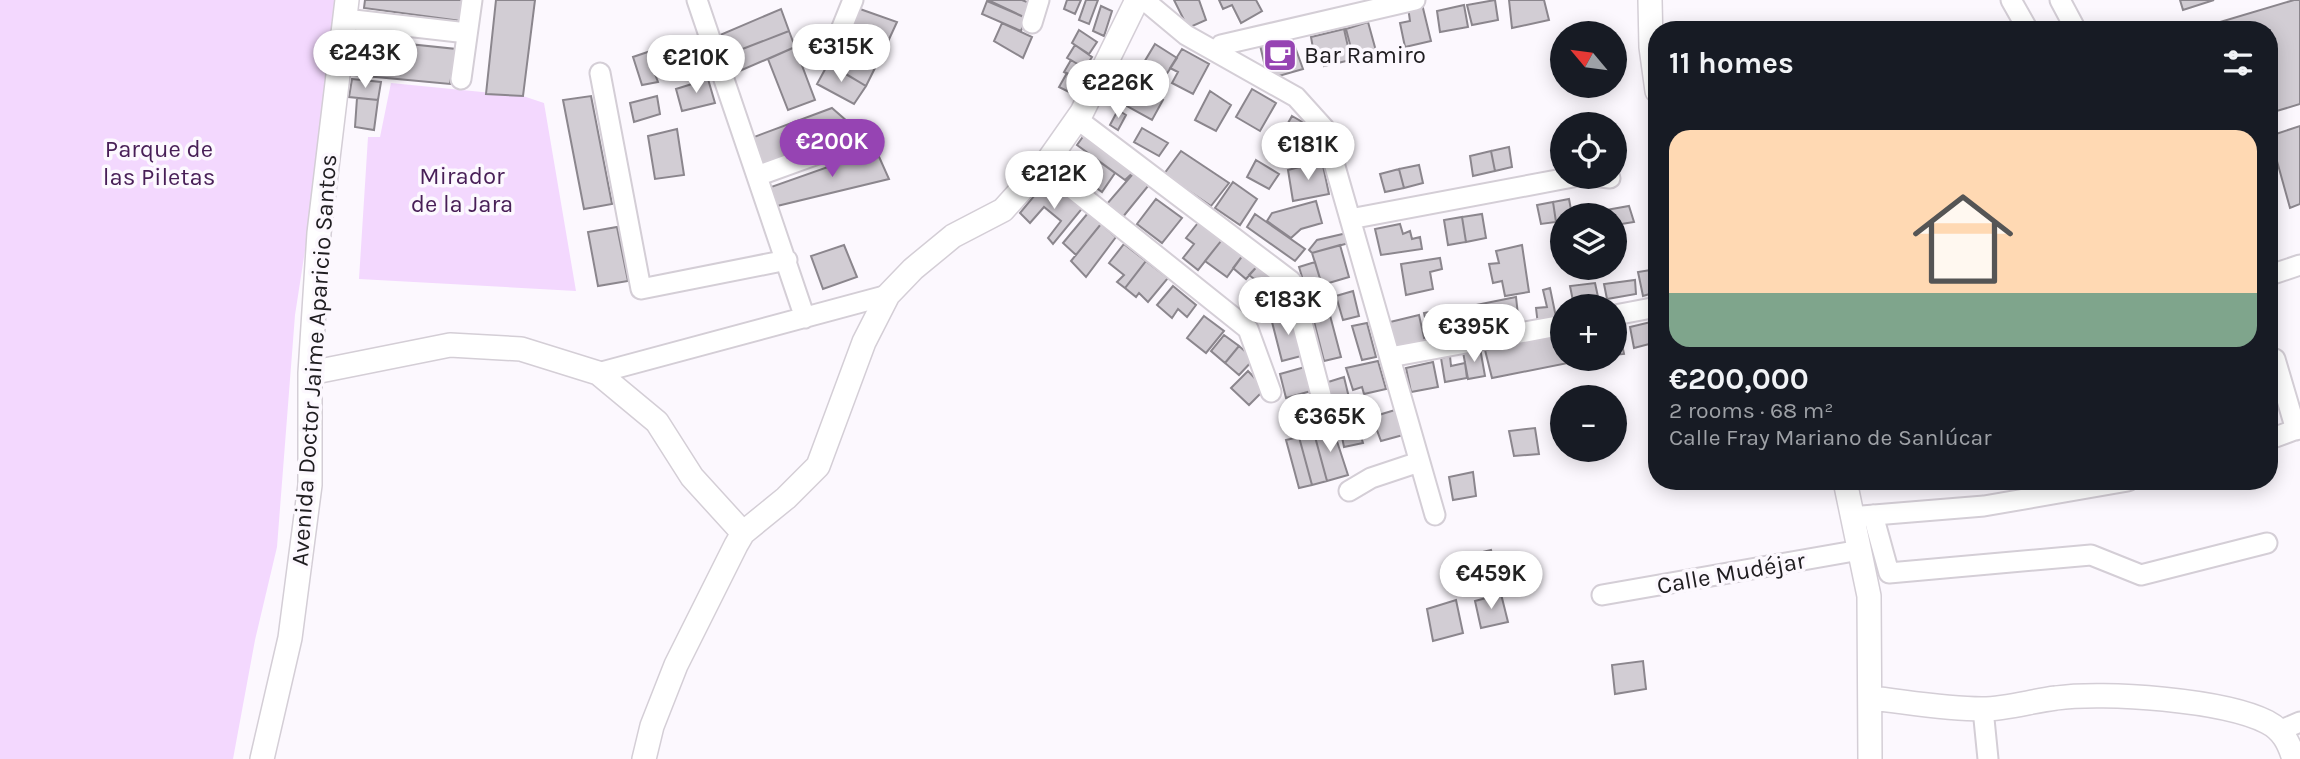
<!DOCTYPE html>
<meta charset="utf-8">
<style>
:root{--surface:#171b24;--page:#20242c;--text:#f1f3f6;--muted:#9ea1a6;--accent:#9644b3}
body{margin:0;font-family:Karla,sans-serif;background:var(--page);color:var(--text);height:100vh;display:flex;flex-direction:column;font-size:26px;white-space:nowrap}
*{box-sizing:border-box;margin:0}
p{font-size:23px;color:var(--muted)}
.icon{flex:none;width:38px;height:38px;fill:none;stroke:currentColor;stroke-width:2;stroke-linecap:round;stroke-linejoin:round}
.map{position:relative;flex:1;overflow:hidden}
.drawer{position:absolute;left:1648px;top:21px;width:630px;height:469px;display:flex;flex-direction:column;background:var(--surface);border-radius:28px;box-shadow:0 4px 18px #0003}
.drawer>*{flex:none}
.needle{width:46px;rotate:299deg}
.fabs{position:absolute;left:1550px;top:21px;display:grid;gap:14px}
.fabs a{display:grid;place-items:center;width:77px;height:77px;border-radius:50%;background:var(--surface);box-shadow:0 4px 18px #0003;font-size:35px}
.price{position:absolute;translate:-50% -60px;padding:0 16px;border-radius:24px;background:#fff;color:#222;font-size:23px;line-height:46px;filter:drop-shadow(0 2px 4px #0008)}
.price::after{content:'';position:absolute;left:50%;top:42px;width:21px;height:16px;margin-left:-10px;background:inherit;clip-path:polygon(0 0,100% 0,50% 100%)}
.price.selected{background:var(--accent);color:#fff}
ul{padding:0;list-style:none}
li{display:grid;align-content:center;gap:14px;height:371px;padding:0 21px}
li span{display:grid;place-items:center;height:217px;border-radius:21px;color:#555}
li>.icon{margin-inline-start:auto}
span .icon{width:126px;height:126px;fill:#fffc;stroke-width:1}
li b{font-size:30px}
h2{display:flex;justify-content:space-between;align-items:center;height:84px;padding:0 21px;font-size:30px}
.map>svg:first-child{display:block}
</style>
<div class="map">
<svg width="2300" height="759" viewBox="0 0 2300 759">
<rect width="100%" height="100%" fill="#fcf8fe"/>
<path fill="#f3d8fe" d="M0,0H335L317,173L295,315L277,547L255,640L233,759H0Z
M391,83L523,96L544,103L576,291L359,279L368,137H380Z"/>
<path fill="#d2cdd4" stroke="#8b868d" stroke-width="2" d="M365,0H464L461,21L364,8Z
M496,0H535L523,96L486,94Z
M988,0H1022L1032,4L1026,18Z
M1067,0H1081L1075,14L1064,9Z
M1086,0H1098L1089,24L1079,20Z
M1174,0H1199L1206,20L1188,28Z
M1219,0H1256L1262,11L1241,23L1232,5L1223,9Z
M1495,0L1498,20L1472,25L1467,5Z
M1509,0H1544L1549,20L1512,28Z
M2180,0H2214L2183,10Z
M2294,0H2300V104L2270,113V30L2200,28Z
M987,1L1026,18L1021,31L982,14Z
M1422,4L1431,41L1405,47L1400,23L1410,21L1408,7Z
M1464,5L1468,27L1440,32L1437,11Z
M1101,6L1112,11L1104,36L1093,31Z
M781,9L789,31L727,55L720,35Z
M860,9L897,22L885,48L849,35Z
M1368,22L1376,51L1353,56L1346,29Z
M1002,23L1032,37L1023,58L994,41Z
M1344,29L1351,60L1324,66L1322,53L1314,54L1311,37Z
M1079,30L1097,42L1089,54L1072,43Z
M789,31L795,47L735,73L727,55Z
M1290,33L1303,69L1268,79L1259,41Z
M849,35L885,48L866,86L838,69Z
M361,39L456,49L450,84L355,75Z
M677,42L684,66L655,74L658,82L642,85L633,57Z
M1155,44L1177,58L1155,92L1134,79Z
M1075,45L1092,57L1085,68L1067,58Z
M795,47L815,100L788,110L768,59Z
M1182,49L1209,64L1193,94L1172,83L1178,72L1170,68Z
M1071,60L1087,70L1081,81L1064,72Z
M828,64L866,86L854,104L817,84Z
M1067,73L1084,83L1075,95L1059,87Z
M352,79L381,82L378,100L349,97Z
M708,79L715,103L682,111L676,89Z
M1135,84L1163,100L1152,120L1123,104Z
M1252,89L1276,103L1260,131L1236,117Z
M1210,91L1231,105L1216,131L1195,120Z
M591,96L612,204L584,209L563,100Z
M657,96L660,114L634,122L630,103Z
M357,98L378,100L374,130L355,127Z
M832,108L856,129L762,164L754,137Z
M1118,110L1126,115L1118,130L1110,125Z
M1292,116L1304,123L1309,139L1286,146L1278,141Z
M2300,126V204L2290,208L2270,136Z
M1142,128L1168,143L1159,156L1134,142Z
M677,129L684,175L655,179L648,136Z
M1087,131L1138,168L1125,180L1077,145Z
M1509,147L1512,167L1495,171L1491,151Z
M876,150L889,179L777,206L771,187Z
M1181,151L1229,183L1211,206L1164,174Z
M1491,151L1495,171L1473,176L1470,156Z
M1086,152L1115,173L1102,192L1091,184L1088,188L1078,182L1082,177L1072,171Z
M1256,160L1279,174L1269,189L1247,177Z
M1322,161L1329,194L1293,201L1288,170Z
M1419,165L1423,183L1404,188L1399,169Z
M1138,168L1153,180L1122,218L1106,205Z
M1399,169L1404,188L1385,192L1380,174Z
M1233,182L1257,199L1240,225L1215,208Z
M1070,194L1085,205L1053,244L1048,238L1061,221L1044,207L1030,223L1020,213L1034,196Z
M1156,199L1182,218L1162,243L1137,224Z
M1569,199L1572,215H1563V221L1556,222L1553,202Z
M1316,201L1322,223L1301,229L1291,238L1267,221L1272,213Z
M1553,202L1556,222L1541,224L1537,205Z
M1629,206L1634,222L1615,225V215H1607L1606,210Z
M1088,213L1101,224L1076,255L1063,243Z
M1255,214L1305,249L1295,261L1247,227Z
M1482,214L1486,238L1466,242L1462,217Z
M1462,217L1466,242L1448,245L1444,220Z
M1201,219L1225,236L1198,270L1183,258L1194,244L1186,238Z
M1101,224L1116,237L1086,277L1071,261Z
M1400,224L1403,234L1410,231L1412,239L1420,237L1422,249L1381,255L1375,229Z
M617,227L628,281L598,286L588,232Z
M1347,233L1349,243L1312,253L1309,250L1317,240Z
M1225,236L1246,251L1227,277L1205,261Z
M1124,244L1146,261L1125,288L1117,282L1124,275L1109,263Z
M844,245L857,277L823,289L811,256Z
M1340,245L1349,277L1322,285L1312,253Z
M1522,245L1529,292L1505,296L1502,281L1493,283L1489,264L1499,263L1496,251Z
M1246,251L1261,262L1246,279L1233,268Z
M1440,258L1442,269L1430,272L1433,289L1406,295L1401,264Z
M1146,261L1168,278L1148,302L1139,293L1136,297L1125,288Z
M1261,262L1290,285L1280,299L1249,275Z
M1315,262L1322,285L1306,290L1299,267Z
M1657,269V299H1656L1653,293L1643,296L1638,272Z
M1635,280L1636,294L1607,299L1604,284Z
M1595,283L1600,306H1574L1570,286Z
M1322,285L1341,357L1324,361L1306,290Z
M1173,286L1196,305L1187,317L1178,309L1172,318L1157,305Z
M1550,288L1557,322L1538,325L1536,308L1547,307L1543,290Z
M1353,291L1359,316L1343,320L1336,296Z
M1516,297L1519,324L1480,330L1476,305Z
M1456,307L1458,319L1468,317L1470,321L1462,322L1464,332L1430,339L1424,313Z
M1292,312L1305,355L1282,361L1271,318Z
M1419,315L1425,342L1396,347L1390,322Z
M1204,316L1224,331L1206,353L1187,338Z
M1655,321L1657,342L1634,348L1630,327Z
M1367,323L1376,357L1362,360L1352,326Z
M1618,324L1624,354L1615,355V325Z
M1563,333V359H1568V363L1492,378L1485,350Z
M1224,335L1239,346L1225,363L1211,351Z
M1239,346L1254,359L1239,375L1225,363Z
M1480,348L1485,376L1468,379L1463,352Z
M1450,356L1451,366L1465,363L1467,378L1445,382L1441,358Z
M1378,361L1386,389L1364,394L1362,387L1353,390L1346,368Z
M1433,362L1438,387L1411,392L1406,368Z
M1305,367L1311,391L1286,398L1280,374Z
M1248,371L1265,389L1249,405L1231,388Z
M1344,377L1351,406L1332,410L1325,383Z
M1395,410L1403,435L1381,441L1372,417Z
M1357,423L1363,443L1344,447L1340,427Z
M1332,426L1348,475L1327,481L1314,433Z
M1535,428L1539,454L1514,456L1509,431Z
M1314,433L1327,481L1312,485L1299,437Z
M1299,437L1312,485L1299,488L1286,440Z
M1473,472L1476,496L1453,500L1449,477Z
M1491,550L1497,576L1468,583L1462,557Z
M1501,594L1508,622L1481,628L1475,601Z
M1456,600L1463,633L1433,641L1427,609Z
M1643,661L1646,689L1615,694L1612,665Z"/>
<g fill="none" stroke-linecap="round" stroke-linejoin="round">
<g stroke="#d4ced6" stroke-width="23">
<path id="minor" d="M697,0L805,318
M1144,0L1186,35L1296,97L1324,128L1435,515
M2011,0L2028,30
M2060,0L2076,30
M345,19L467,33
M1032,23L1039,0
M1216,52L1221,45L1415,0
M830,57L853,0
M600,73L641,289L787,260
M461,79L472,0
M1077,119L1291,281L1321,395
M1043,165L1248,329L1271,392
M757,176L862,138
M1600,177L1610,178
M1350,219L1573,177
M2270,275L2300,265
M1615,315L1657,307
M1390,357L1563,325
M2275,359L2296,430
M598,373L888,295
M2270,439L2300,428
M1349,491L1371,478L1419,462
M1873,515L1889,573L2091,555L2141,575L2267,543
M1862,516L1984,506L2128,481
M1602,595L1860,550
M1983,709L1988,759
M2279,731L2300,722"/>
</g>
<g stroke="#d4ced6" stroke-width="26">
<path id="tertiary" d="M1650,0L1651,47L1657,91
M310,373L450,345L521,349L598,373L657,422L692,477L743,533
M1845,481L1869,596L1870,759
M1871,698C1907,702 1945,709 1982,709C2008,709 2031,701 2056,698C2104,691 2224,700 2267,722C2283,730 2289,743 2294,759
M262,759L290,638L310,485V373L319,233L347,0
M644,759L652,726L676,665L736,545L743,533L786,498L818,466L864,342L888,295L913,269L953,236L1003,210L1049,159L1082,112L1137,0"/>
</g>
<use href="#minor" stroke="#fff" stroke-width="19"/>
<use href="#tertiary" stroke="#fff" stroke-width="23"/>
</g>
<defs>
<g id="cafe-square" transform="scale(1.75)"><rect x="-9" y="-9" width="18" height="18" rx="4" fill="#9644b3" stroke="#fcf8fe"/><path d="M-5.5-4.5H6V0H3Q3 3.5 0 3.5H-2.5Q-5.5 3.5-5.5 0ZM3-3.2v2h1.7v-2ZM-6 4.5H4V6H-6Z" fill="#fff"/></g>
</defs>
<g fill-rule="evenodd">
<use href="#cafe-square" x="1280" y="55"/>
</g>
<g text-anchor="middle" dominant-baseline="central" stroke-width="7" stroke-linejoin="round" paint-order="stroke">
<g font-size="24" fill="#1f1d20" stroke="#fcf8fe" text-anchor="start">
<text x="1304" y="55">Bar Ramiro</text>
</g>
<g font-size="24" fill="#481f57" stroke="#fcf8fe">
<text x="159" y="149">Parque de<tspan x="159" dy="28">las Piletas</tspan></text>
<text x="462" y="176">Mirador<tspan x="462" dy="28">de la Jara</tspan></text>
</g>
<g font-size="24" fill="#1f1d20" stroke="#fcf8fe">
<text transform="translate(314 360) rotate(-86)">Avenida Doctor Jaime Aparicio Santos</text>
<text transform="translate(1731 573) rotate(-10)">Calle Mudéjar</text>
</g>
</g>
</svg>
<div class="fabs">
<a><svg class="needle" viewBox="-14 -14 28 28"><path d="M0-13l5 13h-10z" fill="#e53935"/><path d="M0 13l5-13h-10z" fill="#9ea1a6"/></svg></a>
<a><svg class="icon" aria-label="locate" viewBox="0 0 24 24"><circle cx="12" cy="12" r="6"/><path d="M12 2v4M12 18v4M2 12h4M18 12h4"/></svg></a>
<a><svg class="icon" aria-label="layers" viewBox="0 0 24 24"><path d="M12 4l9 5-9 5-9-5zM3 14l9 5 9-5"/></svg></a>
<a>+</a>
<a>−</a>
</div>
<b class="price" style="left:841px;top:84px">€315K</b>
<b class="price" style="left:365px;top:90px">€243K</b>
<b class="price" style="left:696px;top:95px">€210K</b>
<b class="price" style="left:1118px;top:120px">€226K</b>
<b class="price selected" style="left:832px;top:179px">€200K</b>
<b class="price" style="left:1308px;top:182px">€181K</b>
<b class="price" style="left:1054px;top:211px">€212K</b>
<b class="price" style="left:1288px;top:337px">€183K</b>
<b class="price" style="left:1474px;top:364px">€395K</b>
<b class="price" style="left:1330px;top:454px">€365K</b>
<b class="price" style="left:1491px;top:611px">€459K</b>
<section class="drawer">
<h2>11 homes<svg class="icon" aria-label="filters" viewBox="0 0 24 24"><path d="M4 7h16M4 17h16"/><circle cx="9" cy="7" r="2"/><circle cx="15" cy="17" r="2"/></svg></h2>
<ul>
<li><span style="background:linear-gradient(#ffd9b3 75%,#7fa58c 0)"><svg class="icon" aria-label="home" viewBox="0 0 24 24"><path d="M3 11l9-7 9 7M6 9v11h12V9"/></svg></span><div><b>€200,000</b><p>2 rooms · 68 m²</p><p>Calle Fray Mariano de Sanlúcar</p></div></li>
</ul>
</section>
</div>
